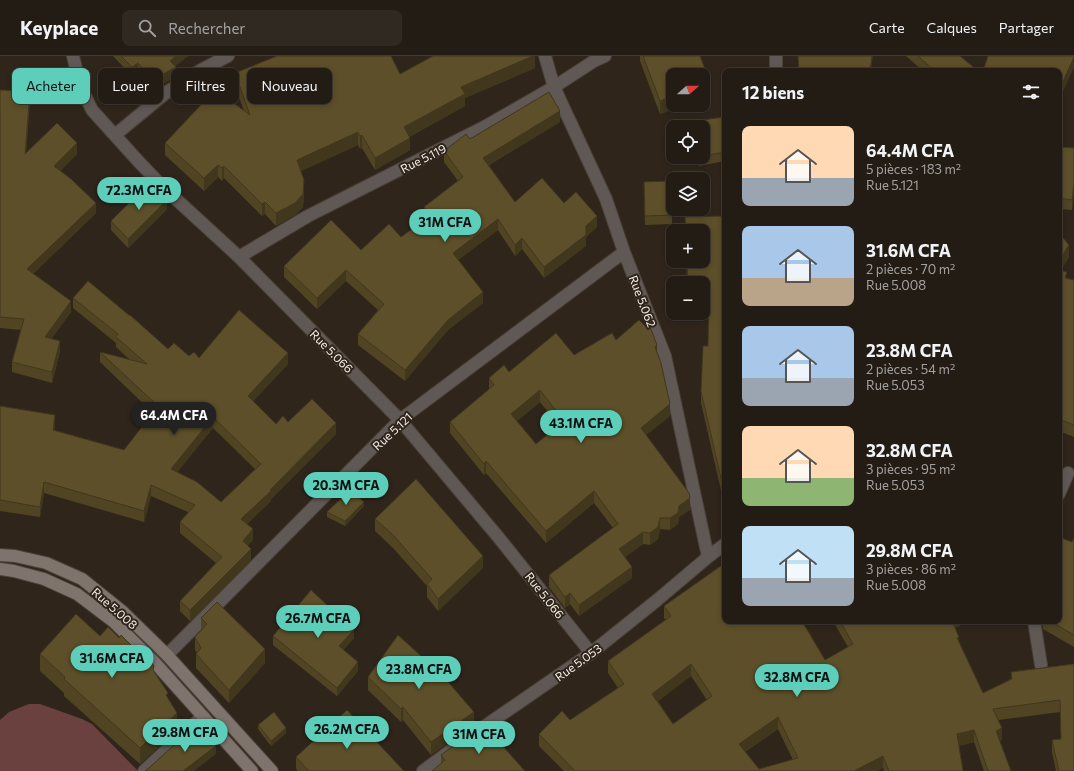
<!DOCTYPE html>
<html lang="fr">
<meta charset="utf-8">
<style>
:root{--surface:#231c14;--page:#2f2922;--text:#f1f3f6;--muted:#a3a1a0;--line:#403a34;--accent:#5cceba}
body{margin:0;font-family:Commissioner,sans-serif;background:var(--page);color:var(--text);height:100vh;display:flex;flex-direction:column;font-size:15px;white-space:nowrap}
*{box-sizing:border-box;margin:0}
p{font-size:13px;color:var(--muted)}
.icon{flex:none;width:22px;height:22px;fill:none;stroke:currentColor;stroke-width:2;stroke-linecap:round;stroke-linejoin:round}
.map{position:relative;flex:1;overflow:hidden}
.side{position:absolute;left:722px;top:12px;width:340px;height:556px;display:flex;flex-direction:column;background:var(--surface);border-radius:8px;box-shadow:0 2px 6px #0003,0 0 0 1px var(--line)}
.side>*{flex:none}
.hud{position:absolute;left:12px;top:12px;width:380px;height:36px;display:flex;gap:8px}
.needle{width:26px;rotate:69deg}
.fabs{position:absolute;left:666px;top:12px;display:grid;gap:8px}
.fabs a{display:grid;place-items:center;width:44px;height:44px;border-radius:8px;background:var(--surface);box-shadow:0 2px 6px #0003,0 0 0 1px var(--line);font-size:20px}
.price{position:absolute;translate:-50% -34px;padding:0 9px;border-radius:14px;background:var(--accent);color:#111;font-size:13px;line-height:26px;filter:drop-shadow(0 1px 2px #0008)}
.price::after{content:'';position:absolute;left:50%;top:24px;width:12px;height:9px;margin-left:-6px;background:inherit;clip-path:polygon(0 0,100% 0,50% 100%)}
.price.selected{background:#222;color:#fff}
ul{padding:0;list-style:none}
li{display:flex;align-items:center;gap:12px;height:100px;padding:0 20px}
li span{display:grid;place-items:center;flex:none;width:112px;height:80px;border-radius:8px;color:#555}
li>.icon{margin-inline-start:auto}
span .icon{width:48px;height:48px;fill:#fffc;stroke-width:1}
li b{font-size:17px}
h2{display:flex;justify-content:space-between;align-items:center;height:48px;padding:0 20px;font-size:17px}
.chip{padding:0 14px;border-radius:8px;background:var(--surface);box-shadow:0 2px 6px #0003,0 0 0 1px var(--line);font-size:14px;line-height:36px}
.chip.selected{background:var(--accent);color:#111}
header{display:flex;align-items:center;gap:24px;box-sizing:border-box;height:56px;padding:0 20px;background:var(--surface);border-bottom:1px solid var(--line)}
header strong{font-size:19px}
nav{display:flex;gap:22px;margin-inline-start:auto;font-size:14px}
.search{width:280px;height:36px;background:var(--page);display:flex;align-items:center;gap:10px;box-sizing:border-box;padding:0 14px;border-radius:8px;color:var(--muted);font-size:15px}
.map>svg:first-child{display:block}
</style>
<header>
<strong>Keyplace</strong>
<div class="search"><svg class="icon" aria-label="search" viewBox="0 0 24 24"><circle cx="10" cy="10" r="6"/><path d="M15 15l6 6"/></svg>Rechercher</div>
<nav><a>Carte</a><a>Calques</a><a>Partager</a></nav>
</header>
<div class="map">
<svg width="1074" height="715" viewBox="0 0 1074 715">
<rect width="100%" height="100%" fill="#2f251b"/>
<path fill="#6a413e" d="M29,648H40L82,663L92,668L138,715H0V664L9,656Z"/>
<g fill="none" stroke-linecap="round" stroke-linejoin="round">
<g stroke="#4b4138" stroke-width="14">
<path id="street" d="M73,0L80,29L92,54L139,106L165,133L239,201L400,364L499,482L591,597
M545,0L554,31L606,143L624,196L665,300L708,501
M776,15V0
M115,79L167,36L201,14L228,0
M239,201L308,160L486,70L554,31L594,5L605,0
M1059,438L1068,417
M1034,565L1041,609
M167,599L400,364L624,196
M472,679L591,597L656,545L708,501L725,488
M144,715L203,660
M423,715L454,692"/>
</g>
<g stroke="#4b4138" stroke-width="14">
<path id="secondary" d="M0,499L15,500L46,507L82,523L123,556L167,599L272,715
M0,513L14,515L44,523L77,538L114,566L156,608L252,715"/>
</g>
<use href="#street" stroke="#5f5854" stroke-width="12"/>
<use href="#secondary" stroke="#7e736d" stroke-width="12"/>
</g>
<path fill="#504423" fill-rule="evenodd" d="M113,0H188L175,10L176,20L153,34L138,16L132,20Z
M535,0V12L465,42V50L409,81L410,94L375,114L362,92L360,93L358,89L301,115L304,137L303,151L295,159L276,170L265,158L262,160L224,122L222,125L218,121L204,135L165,99V87L244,55L235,30V17L400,18Z
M640,0H700L710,39L703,42V19L673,49H684L660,58L640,5Z
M906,0H960L978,15H923Z
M0,34L30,46L26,97L77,98L60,115L96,157L33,218L71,256L51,283L60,296L52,327L12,316V306L21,274L0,272Z
M725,61V105L699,110L698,101H703V71H694V65Z
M560,66L489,109L515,146L564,147L597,171L586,181V190L544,222L522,193L515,200L498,174L458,204L483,247L448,274L405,325L358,289V278L378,254L346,225L317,253L284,221V210L361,194L401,181L425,163L424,162V151L458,125L444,106V95L470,83Z
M1059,91L1074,92L1072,154L1059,153Z
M644,135L672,159V168L645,169Z
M167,153L128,192L111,174V165Z
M725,160V441L723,443L701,347V335L708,290L709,256H703V227H687L686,205H703V175H685V161Z
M1059,177L1069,201L1061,214L1067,222L1074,224V381L1059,375Z
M73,242L168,293L189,300L288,308L253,345L276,368L288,366L336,378L271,443V445L247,468L253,484L247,490L251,504L190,565L180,555V545L216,507L180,477V466L188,456L151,440L144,466L44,437L40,461L0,455V350L55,370L54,374L124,394L153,357L100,306V296L130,304L116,291V287L73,252ZM213,372L255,413L221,446L177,416Z
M616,284L657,297L670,360L646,379L690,454L679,461L678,468L670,474L660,473L658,483L650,489L643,488L625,501L632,522L579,560L570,548L565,552L549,531V519L613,472L594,447L546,487L486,417L484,419L450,377V366L489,333V322L509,316L574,299ZM540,346L559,370L536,388L517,365Z
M364,450L345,470L327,461V456Z
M375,463L483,512L438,555L427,541V530L393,492L375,475Z
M1074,482V591L1043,573L1042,565H1059L1072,486Z
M664,550L825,604L848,591L833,565H960V570L955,572L959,585L983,637L1011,623V616L1074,608V715H1056L1052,696V684L1061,683L1060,656L998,664L1002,684L999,685L1011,715H984L974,686L959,690L963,715H884L883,712L877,715H564L539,690V678L570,664L618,632L608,617V605L666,564L664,562ZM691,620L707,644L673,668L658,645ZM778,673L793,704L759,713L745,696Z
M201,562L265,607L229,647L196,612V598L197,597L195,594V581L201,574Z
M100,580L119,582L154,616L168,643L177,674L140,708L64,640V637L40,615V598Z
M273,580L354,582L343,594L358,615L337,640L273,589Z
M368,621L474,669L431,699L403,664L401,666L368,634Z
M483,668L441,707V699Z
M258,669L286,677L271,690L258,673Z
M296,701L404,715H298L296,713Z"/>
<path fill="#41371d" d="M176,0H188L170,14V5Z
M533,0H535V12L465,42V50L404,83V71L461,31Z
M872,0H873L871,15H870Z
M1074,1V11L1062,38L1059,54V43L1062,28Z
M138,7V16L132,20V11Z
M176,11V20L153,34V24Z
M710,26V39L703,42V29Z
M30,35V46L25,108V98Z
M673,40V49H684L660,58V45Z
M560,55V66L483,112V102Z
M358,76V89L297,117V104Z
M362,79V92L360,93V80Z
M410,82V94L375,114V102Z
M77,87V98L54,121V110Z
M218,109V121L204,135V122Z
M224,110V122L222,125V112Z
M304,124V137L303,151L295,159L276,170V157Z
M1074,127V137L1072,154V144Z
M167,144V153L128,192V183Z
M265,146V158L262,160V148Z
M96,147V157L27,224V213Z
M597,160V171L586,181V170Z
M498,163V174L453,208V197Z
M586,179V190L544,222V211Z
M522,182V193L515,200V189Z
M1069,189V201L1059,217V205Z
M346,214V225L317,253V242Z
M483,236V247L448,274L405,325V314L448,264Z
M71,245V256L45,292V281Z
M60,285V296L52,327V316Z
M657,289V301L655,291Z
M288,297V308L248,351V340Z
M540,334V346L511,370V358Z
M670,348V360L641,383V372Z
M55,359V370L53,384V374Z
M213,361V372L171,424V413Z
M336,367V378L271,443V445L241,474V463Z
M486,405V417L484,419V408Z
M44,426V437L40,461V451Z
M151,429V440L144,466V455Z
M725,429V441L723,443V431Z
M594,435V447L546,487V475Z
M690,442V454L679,461L678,468L670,474V462L679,450Z
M364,446V450L345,470V465Z
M660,462V473L658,483L650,489V477Z
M253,473V484L243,495V485Z
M643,476V488L619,505V493Z
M251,493V504L190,565V554Z
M483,500V512L438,555V543Z
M632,511V522L579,560V549Z
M570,537V548L565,552V541Z
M951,565H960V570L951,573Z
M354,574V582L339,599V590Z
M265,593V607L229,647V634Z
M358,606V615L337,640V632Z
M691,608V620L652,650V638Z
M403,651V664L401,666V653Z
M474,656V669L431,699V686Z
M177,657V674L140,708V692Z
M778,661V673L739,700V688Z
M286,672V677L271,690V685Z
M1002,672V684L996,687V675Z
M974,674V686L957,690V678Z
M216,690V698L194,715H183Z
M883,700V712L877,715H854Z"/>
<path fill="#5d4f29" stroke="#41371d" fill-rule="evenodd" d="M121,0H176L170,5L176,11L153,24L138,7L132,11Z
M277,0H391L400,18L433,0H533L461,31L465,38L404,71L410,82L375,102L362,79L360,80L358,76L297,104L304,124L303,138L295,147L276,157L265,146L262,148L224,110L222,112L218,109L204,122L165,87L215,34L250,59L235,17Z
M643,0H700L710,26L703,29V19H673V40L660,45Z
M798,0H872L870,15H799Z
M918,0H960L978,15H935Z
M988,0H1074V1L1062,28L1059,43V15H983Z
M0,34L30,35L25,98L57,67L77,87L54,110L71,123L96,147L27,213L71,245L45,281L60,285L52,316L12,306L24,263L0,261Z
M549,36L560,55L483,102L515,146L542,122L564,147L576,136L597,160L586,170V179L544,211L522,182L515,189L498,163L453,197L483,236L448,264L405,314L358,278L384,248L346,214L317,242L284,210L331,164L361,194L389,168L401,181L430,160L424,151L463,121L444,95L466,78L470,83Z
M725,61V96L703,100V71H695L694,65Z
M1059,91L1074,92V127L1072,144L1059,142Z
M670,125L672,159L645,160L644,126Z
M149,127L167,144L128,183L111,165Z
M725,160V429L723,431L701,335L703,290H708L709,244L703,245V227H688L687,205H703V175H686L685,161Z
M1059,177L1069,189L1059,205Z
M1059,214L1067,216L1065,222L1074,224V369L1059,363Z
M88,225L130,260V259L168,293L174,287L189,300L194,296L199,302L239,254L288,297L248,340L276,368L283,360L288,366L312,343L336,367L270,434L271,435L241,463L253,473L243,485L251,493L190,554L180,545L222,501L180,466L195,449L151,429L144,455L44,426L40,451L0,444V350L55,359L53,374L124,394L158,350L100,296L147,308L116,281L118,278L73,242ZM213,361L261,408L221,446L197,426L171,413Z
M639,264L646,271L649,268L657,289L655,291L661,307L670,348L641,372L689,437L690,442L679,450L678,457L670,462H660L658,471L650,477L643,476L619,493L632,511L579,549L570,537L565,541L549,519L618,468L594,435L546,475L486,405L484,408L450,366L494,329L489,322L504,309L509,316L556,277L574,299L612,277L616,284ZM540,334L564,365L536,388L511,358Z
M416,423L483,500L438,543L427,528L432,523L393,479L375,463Z
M350,434L364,446L345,465L327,456Z
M1059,481L1072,486L1074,482V579L1050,565H1059Z
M725,507V565H802L825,604L853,588L840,565H952L959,581L957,582L983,637L1012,623L1011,616L1074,608V715H1059L1052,684L1061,683L1060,644L993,653L1002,672L996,675L1011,715H988L974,674L957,678L963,715H889L883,700L854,715H575L539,678L562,655L570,664L624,628L608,605L671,560L664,550ZM691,608L712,640L673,668L652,638ZM778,661L798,702L759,713L739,688Z
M311,534L354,574L339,590L358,606L337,632L273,580Z
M217,546L265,593L229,634L196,598L201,592L195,581L207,568L201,562Z
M76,558L100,580L108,571L119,582L121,579L140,598L143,595L154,610L153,614L168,637L166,639L177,657L140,692L64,623L65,621L40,598Z
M398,579L444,621L474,656L431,686L403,651L401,653L368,621Z
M347,654L404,715H309L296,701Z
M274,656L286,672L271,685L258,669Z
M483,668L525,715H432L445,704L441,699Z
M203,672L216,690L183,715H145L149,712L185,679L187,683Z"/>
<g text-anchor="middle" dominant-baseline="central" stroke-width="4" stroke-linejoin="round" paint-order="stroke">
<g font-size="12" fill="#f4eee7" stroke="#2f251b">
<text transform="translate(423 102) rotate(-27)">Rue 5.119</text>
<text transform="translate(643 245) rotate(69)">Rue 5.062</text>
<text transform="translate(332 295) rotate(45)">Rue 5.066</text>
<text transform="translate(392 375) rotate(-43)">Rue 5.121</text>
<text transform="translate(545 539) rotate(52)">Rue 5.066</text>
<text transform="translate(115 552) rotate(41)">Rue 5.008</text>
<text transform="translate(578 606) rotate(-36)">Rue 5.053</text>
</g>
</g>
</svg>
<div class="fabs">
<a><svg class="needle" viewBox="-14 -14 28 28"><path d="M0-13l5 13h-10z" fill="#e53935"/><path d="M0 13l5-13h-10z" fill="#a3a1a0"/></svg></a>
<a><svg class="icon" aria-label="locate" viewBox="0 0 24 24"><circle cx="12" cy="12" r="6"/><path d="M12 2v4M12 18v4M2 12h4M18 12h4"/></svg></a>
<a><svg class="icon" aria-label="layers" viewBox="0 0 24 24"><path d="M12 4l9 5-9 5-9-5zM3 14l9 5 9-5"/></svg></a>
<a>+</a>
<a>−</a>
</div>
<b class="price" style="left:139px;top:155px">72.3M CFA</b>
<b class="price" style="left:445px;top:187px">31M CFA</b>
<b class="price selected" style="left:174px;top:380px">64.4M CFA</b>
<b class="price" style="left:581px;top:388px">43.1M CFA</b>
<b class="price" style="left:346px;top:450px">20.3M CFA</b>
<b class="price" style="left:318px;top:583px">26.7M CFA</b>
<b class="price" style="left:112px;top:623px">31.6M CFA</b>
<b class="price" style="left:419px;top:634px">23.8M CFA</b>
<b class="price" style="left:797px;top:642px">32.8M CFA</b>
<b class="price" style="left:347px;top:694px">26.2M CFA</b>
<b class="price" style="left:185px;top:697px">29.8M CFA</b>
<b class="price" style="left:479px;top:699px">31M CFA</b>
<div class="hud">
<a class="chip selected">Acheter</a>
<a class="chip">Louer</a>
<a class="chip">Filtres</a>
<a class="chip">Nouveau</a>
</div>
<section class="side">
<h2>12 biens<svg class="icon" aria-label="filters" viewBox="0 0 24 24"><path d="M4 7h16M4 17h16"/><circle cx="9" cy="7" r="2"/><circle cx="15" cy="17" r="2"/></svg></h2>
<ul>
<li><span style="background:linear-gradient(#ffd9b3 65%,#9aa5b1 0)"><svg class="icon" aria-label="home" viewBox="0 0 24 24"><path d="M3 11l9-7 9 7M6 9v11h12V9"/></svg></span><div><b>64.4M CFA</b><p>5 pièces · 183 m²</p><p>Rue 5.121</p></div></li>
<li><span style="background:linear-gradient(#a9c7e8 65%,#b9a48a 0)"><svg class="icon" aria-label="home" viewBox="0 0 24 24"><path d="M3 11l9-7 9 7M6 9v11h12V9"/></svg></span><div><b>31.6M CFA</b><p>2 pièces · 70 m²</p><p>Rue 5.008</p></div></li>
<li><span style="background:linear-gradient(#a9c7e8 65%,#9aa5b1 0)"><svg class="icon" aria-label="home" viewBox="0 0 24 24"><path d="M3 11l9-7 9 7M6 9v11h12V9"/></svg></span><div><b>23.8M CFA</b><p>2 pièces · 54 m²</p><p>Rue 5.053</p></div></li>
<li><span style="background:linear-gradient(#ffd9b3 65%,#8fb573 0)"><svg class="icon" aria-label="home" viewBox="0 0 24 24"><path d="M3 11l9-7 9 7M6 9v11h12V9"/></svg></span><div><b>32.8M CFA</b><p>3 pièces · 95 m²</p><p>Rue 5.053</p></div></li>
<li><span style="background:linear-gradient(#bfe0f5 65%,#9aa5b1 0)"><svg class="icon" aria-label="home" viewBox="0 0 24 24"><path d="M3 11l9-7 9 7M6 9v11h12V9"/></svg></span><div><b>29.8M CFA</b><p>3 pièces · 86 m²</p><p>Rue 5.008</p></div></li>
</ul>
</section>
</div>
